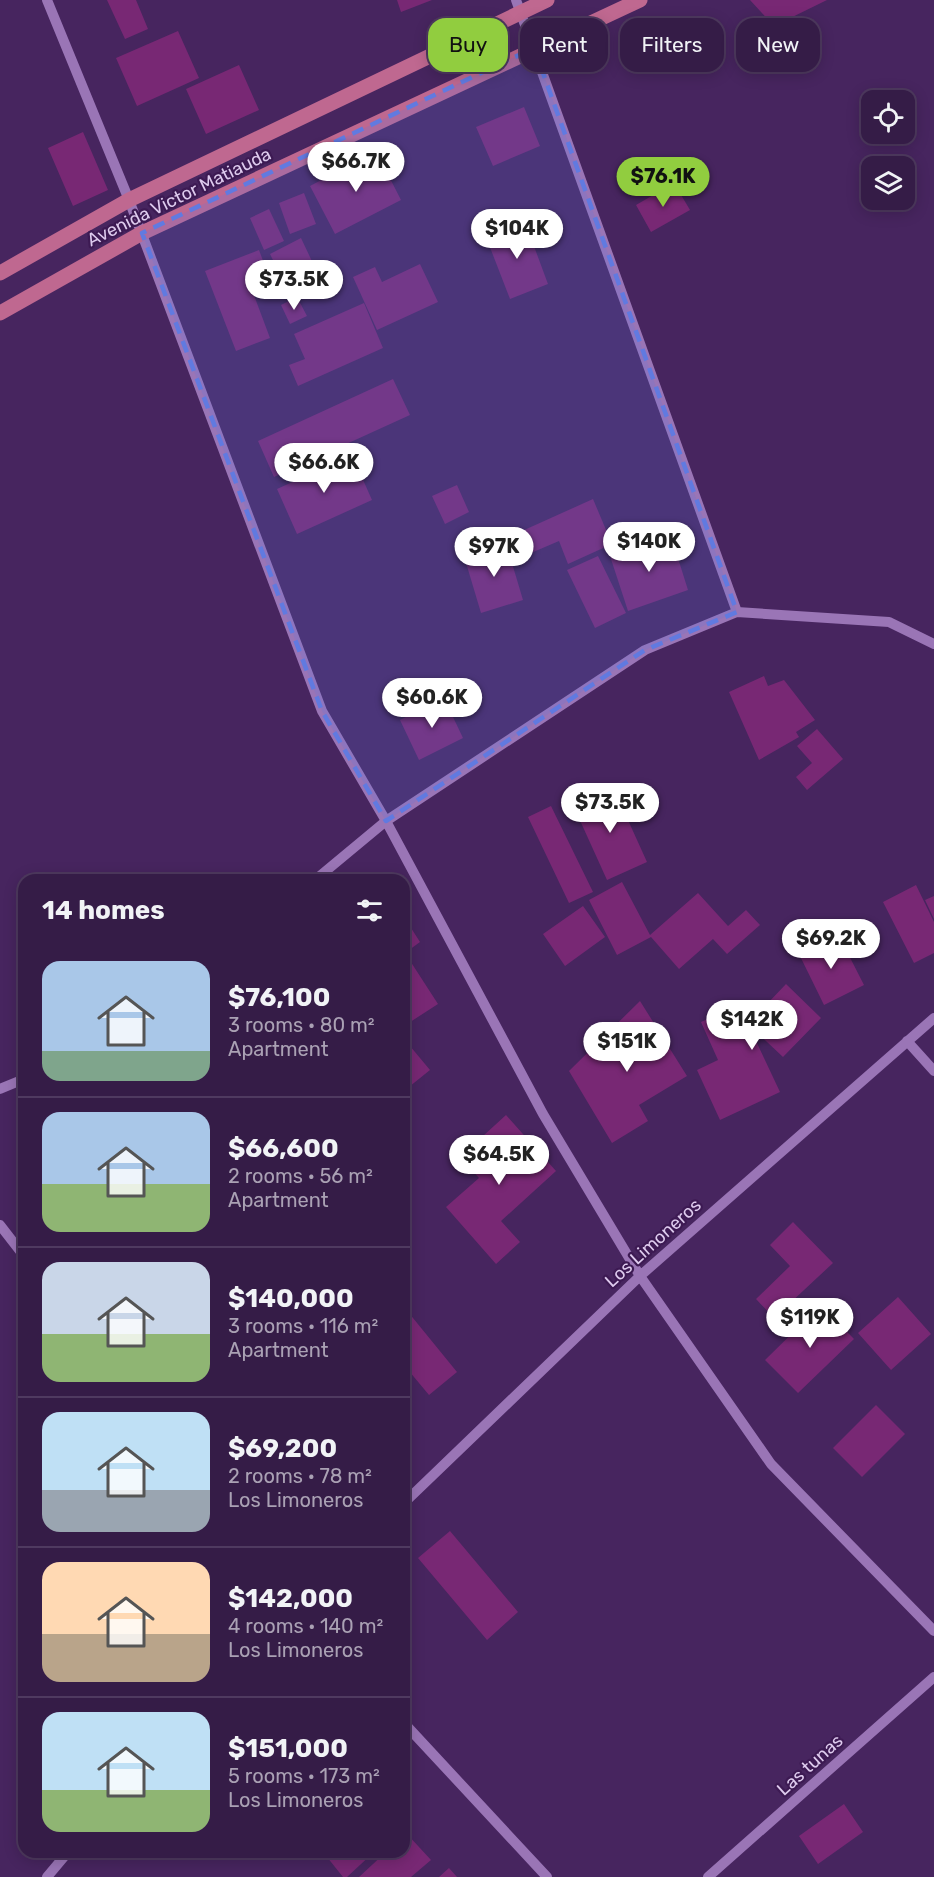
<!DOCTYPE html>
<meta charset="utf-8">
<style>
:root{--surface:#351c47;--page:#402952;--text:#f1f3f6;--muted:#aaa1b4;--line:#4f3a60;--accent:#91cd3f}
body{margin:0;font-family:Rubik,sans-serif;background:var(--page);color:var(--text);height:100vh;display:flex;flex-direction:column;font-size:22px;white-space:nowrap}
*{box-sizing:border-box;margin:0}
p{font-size:20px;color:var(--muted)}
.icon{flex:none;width:33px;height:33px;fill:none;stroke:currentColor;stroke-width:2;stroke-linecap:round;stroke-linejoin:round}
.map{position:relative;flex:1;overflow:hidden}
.drawer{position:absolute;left:18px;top:874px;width:392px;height:984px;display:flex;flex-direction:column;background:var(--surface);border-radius:18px;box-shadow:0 3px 15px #0003,0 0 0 2px var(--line)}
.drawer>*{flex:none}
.guide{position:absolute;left:428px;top:18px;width:416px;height:54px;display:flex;gap:12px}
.buttons{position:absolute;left:861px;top:90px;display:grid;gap:12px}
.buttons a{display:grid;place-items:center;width:54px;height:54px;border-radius:12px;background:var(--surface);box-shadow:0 3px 15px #0003,0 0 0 2px var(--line);font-size:30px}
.price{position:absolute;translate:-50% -51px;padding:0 14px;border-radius:21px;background:#fff;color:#222;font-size:20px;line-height:39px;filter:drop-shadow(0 2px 3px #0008)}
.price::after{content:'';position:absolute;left:50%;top:36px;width:18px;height:14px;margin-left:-9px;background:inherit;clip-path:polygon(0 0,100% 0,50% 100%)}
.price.selected{background:var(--accent);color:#111}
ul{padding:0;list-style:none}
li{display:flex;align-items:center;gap:18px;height:150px;padding:0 24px}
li+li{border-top:2px solid var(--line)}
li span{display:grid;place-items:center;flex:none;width:168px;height:120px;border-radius:18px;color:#555}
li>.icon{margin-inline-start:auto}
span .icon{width:72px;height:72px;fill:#fffc;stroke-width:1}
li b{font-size:26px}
h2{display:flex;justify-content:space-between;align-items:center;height:72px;padding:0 24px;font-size:26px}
.pill{padding:0 21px;border-radius:18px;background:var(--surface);box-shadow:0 3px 15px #0003,0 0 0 2px var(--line);font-size:21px;line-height:54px}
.pill.selected{background:var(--accent);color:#111}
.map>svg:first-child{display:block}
</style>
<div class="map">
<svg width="934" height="1877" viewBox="0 0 934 1877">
<rect width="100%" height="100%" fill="#47255f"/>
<path fill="#782874" d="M107,0H136L148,29L125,39Z
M397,0H432L401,12Z
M750,0H827L774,26Z
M178,31L199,78L137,106L116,58Z
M239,65L259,110L206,134L186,89Z
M524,107L540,146L493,166L476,127Z
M83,132L108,190L73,206L48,148Z
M376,151L401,200L335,234L310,186Z
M674,183L690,210L651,232L636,205Z
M304,193L316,224L290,234L279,203Z
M269,209L284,241L264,250L250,218Z
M525,222L548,284L510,299L486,237Z
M301,238L318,274L287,289L270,254Z
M259,250L271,282L252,290L270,338L236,351L205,271Z
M420,264L438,302L377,330L353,277L375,267L382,282Z
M297,297L307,316L290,324L281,305Z
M364,303L383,348L298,386L289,365L305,359L294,334Z
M393,379L410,415L274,477L258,441Z
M352,455L372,500L297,534L277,489Z
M457,485L469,512L445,524L432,496Z
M593,499L612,544L568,564L559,541L531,553L522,531Z
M671,536L688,590L628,611L610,556Z
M506,543L523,600L481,613L464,556Z
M598,556L626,613L595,628L567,570Z
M764,676L768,686L784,680L815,720L796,732L799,737L759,760L729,692Z
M444,698L463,738L419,760L400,720Z
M817,729L843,759L807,790L796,777L812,763L797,746Z
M613,787L647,862L607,880L573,805Z
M551,806L593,892L569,903L528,817Z
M622,882L650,935L698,893L728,926L746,910L760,925L727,954L713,939L679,969L651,937L617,955L589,900Z
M916,885L934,922V953L914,963L883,902Z
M934,896V919L925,900Z
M583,906L605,937L565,966L543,934Z
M404,917L420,942L405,953L438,1004L404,1026Z
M838,934L864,985L824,1005L799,954Z
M786,984L821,1018L783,1057L748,1024L780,1092L720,1120L697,1070L718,1060L701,1022L739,1005L748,1024Z
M640,1001L687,1076L639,1105L648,1121L612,1143L569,1071Z
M405,1040L430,1070L404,1091V1041Z
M506,1115L556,1171L501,1221L520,1242L496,1264L446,1207L479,1178L460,1157Z
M793,1222L833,1263L774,1318L756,1299L790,1266L770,1245Z
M898,1297L931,1334L891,1370L858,1333Z
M821,1305L854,1339L798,1393L765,1360Z
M404,1307L457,1372L429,1395L404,1365Z
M404,1388L410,1395L404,1401Z
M876,1405L905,1434L862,1477L833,1448Z
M450,1531L518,1612L487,1640L418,1558Z
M844,1804L863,1832L818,1864L799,1836Z
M407,1834L431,1860L411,1877H359L386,1852H404V1837Z
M323,1852H374L347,1877H343Z
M449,1868L457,1877H439Z"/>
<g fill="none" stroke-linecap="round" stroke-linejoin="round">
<path stroke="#9a75b6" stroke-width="10" d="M47,0L129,200L322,711L386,821L543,1114L640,1276L771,1464L934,1631
M516,0L737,612
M315,880L386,821L645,650L737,612L889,622L934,644
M907,1041L934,1071
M0,1089L24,1079
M0,1225L24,1256
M404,1503L640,1276L934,1018
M404,1723L547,1877
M47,1877L68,1852
M708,1877L934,1677"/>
<path stroke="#bf6890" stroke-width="15" d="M0,273L129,200L547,0
M0,313L142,233L640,0"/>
</g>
<path fill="#617ae0" fill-opacity="0.2" stroke="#617ae0" stroke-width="4.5" stroke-dasharray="12 8" stroke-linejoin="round" d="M534,48L737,612L645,650L386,821L322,711L142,233Z"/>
<g text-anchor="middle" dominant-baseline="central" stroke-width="4.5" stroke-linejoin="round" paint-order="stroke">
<g font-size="18" fill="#decbee" stroke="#3d1a53">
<text transform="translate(179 197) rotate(-26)">Avenida Victor Matiauda</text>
<text transform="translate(653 1243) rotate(-42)">Los Limoneros</text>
<text transform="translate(810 1765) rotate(-42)">Las tunas</text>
</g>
</g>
</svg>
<div class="buttons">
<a><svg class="icon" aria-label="locate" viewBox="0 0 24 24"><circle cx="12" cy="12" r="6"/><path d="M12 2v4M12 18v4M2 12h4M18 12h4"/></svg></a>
<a><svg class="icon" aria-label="layers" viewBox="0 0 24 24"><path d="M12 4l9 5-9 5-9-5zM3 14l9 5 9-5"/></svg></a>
</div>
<b class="price" style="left:356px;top:193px">$66.7K</b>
<b class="price selected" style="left:663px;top:208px">$76.1K</b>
<b class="price" style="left:517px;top:260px">$104K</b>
<b class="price" style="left:294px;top:311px">$73.5K</b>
<b class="price" style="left:324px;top:494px">$66.6K</b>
<b class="price" style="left:649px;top:573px">$140K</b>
<b class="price" style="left:494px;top:578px">$97K</b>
<b class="price" style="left:432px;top:729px">$60.6K</b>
<b class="price" style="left:610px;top:834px">$73.5K</b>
<b class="price" style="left:831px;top:970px">$69.2K</b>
<b class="price" style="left:752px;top:1051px">$142K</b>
<b class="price" style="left:627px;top:1073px">$151K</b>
<b class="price" style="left:499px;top:1186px">$64.5K</b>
<b class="price" style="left:810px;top:1349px">$119K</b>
<div class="guide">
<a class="pill selected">Buy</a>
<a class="pill">Rent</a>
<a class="pill">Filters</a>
<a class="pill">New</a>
</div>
<section class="drawer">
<h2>14 homes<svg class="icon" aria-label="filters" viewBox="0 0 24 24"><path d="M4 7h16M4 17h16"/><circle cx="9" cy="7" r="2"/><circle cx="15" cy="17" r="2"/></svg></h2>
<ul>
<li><span style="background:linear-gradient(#a9c7e8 75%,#7fa58c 0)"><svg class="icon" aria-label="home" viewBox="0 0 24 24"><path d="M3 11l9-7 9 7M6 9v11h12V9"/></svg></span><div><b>$76,100</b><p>3 rooms · 80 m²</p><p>Apartment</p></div></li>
<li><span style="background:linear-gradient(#a9c7e8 60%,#8fb573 0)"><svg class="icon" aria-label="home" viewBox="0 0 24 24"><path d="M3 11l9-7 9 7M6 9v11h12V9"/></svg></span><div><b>$66,600</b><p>2 rooms · 56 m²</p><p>Apartment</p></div></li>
<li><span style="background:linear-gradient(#c9d6e8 60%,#8fb573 0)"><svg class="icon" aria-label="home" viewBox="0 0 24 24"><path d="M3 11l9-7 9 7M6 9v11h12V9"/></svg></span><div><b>$140,000</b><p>3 rooms · 116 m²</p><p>Apartment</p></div></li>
<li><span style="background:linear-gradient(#bfe0f5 65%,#9aa5b1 0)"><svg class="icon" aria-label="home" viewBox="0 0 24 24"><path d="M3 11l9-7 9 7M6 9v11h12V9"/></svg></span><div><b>$69,200</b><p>2 rooms · 78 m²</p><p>Los Limoneros</p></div></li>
<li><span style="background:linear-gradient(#ffd9b3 60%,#b9a48a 0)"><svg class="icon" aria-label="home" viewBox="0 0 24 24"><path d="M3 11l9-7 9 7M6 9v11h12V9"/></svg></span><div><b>$142,000</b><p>4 rooms · 140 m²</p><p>Los Limoneros</p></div></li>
<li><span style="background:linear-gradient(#bfe0f5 65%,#8fb573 0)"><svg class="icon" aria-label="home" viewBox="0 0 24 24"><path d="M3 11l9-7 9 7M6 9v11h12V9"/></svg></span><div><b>$151,000</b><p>5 rooms · 173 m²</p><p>Los Limoneros</p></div></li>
</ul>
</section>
</div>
